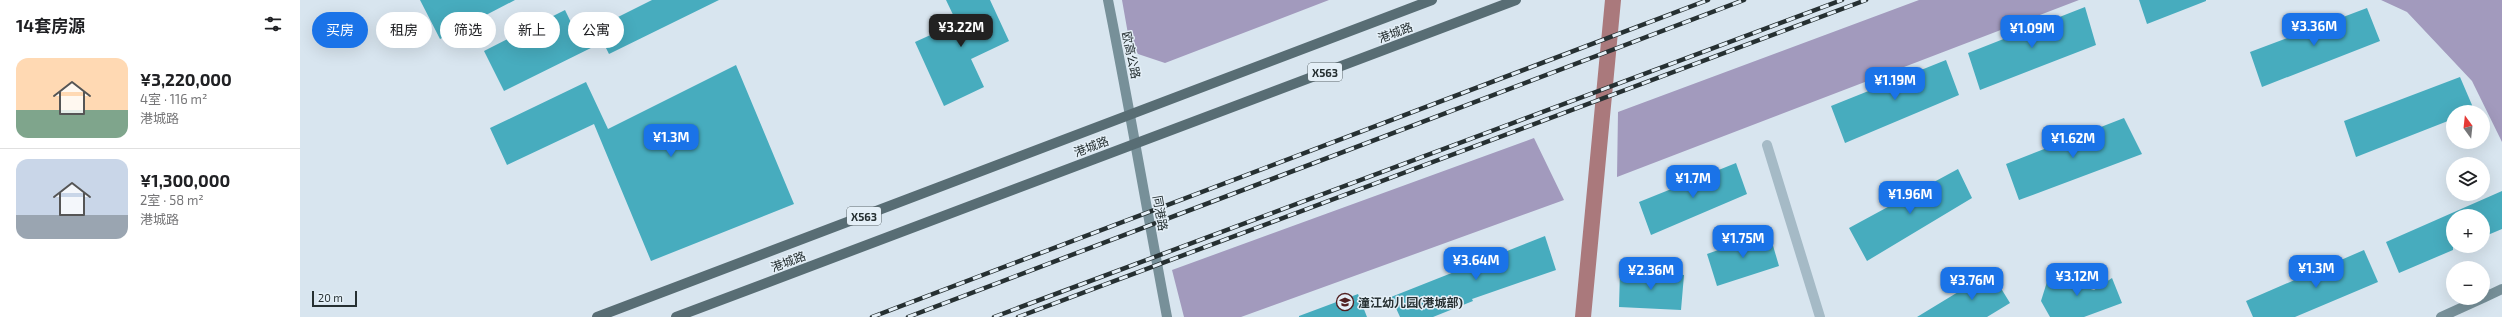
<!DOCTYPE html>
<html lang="zh">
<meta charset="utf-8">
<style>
:root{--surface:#fff;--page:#f6f6f6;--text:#202124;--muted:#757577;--line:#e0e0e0;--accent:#1a73e8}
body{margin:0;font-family:"Exo 2","Noto Sans SC",sans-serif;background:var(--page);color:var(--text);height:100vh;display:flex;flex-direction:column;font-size:15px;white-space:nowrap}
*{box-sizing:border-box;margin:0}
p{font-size:13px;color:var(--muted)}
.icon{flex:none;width:22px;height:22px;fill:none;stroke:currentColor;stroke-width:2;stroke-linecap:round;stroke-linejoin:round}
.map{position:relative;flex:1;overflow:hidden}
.side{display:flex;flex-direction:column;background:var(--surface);width:300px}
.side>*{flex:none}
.guide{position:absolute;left:12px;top:12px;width:380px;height:36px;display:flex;gap:8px}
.needle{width:26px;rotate:345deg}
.fabs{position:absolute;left:2146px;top:105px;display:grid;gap:8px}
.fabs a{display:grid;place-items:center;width:44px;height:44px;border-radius:50%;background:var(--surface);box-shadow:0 4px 16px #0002;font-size:20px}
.scale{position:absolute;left:12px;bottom:10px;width:45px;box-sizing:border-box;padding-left:4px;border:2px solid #263032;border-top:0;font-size:11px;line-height:14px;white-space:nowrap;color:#263032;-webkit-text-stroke:3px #e4eff7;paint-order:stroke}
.price{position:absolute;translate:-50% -34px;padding:0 9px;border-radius:8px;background:var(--accent);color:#fff;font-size:13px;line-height:26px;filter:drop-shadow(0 1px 2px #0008)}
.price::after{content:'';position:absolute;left:50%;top:24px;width:12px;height:9px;margin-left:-6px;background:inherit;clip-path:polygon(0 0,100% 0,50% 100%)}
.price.selected{background:#222;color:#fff}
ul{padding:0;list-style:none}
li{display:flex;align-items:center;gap:12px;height:100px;padding:0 16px}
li+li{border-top:1px solid var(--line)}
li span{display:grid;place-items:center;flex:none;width:112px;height:80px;border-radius:12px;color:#555}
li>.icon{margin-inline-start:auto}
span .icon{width:48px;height:48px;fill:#fffc;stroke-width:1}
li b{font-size:17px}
h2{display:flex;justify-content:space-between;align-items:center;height:48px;padding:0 16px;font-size:17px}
.pill{padding:0 14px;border-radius:18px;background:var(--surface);box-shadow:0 4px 16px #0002;font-size:14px;line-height:36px}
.pill.selected{background:var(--accent);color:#fff}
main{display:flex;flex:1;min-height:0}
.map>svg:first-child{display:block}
</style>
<main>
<section class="side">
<h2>14套房源<svg class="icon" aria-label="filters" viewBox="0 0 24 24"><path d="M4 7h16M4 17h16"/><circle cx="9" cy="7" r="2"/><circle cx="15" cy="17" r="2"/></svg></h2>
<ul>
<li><span style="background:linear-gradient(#ffd9b3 65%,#7fa58c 0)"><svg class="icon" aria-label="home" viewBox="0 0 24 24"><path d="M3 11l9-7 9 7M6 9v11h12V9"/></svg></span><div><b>¥3,220,000</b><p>4室 · 116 m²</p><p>港城路</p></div></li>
<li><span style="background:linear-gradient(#c9d6e8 70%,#9aa5b1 0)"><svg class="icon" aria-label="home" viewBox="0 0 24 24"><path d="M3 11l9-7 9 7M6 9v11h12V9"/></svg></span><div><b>¥1,300,000</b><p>2室 · 58 m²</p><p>港城路</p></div></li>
</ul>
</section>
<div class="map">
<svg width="2202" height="317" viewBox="0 0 2202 317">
<rect width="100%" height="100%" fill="#d8e5ef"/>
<path fill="#a29abd" d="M822,0H1029L865,63L838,54L828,34Z
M1619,0H1779L1317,177L1318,112Z
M2081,0H2202V142L2172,81L2107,12Z
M1234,138L1264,200L941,317H884L872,270Z"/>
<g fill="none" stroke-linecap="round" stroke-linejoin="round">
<path stroke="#aa797c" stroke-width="16" d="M1283,317L1313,0"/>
</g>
<path fill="#47acbe" d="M120,0H215L140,39Z
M352,0H419L309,54L303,42L204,91L184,51L265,10L278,37Z
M646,0H690L709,41L671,59L684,87L644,106L615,42L657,23Z
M1839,0H1906V1L1847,24Z
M1785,7L1796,45L1680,90L1668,53Z
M2067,8L2080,41L1962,87L1950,52Z
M1646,60L1659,95L1545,143L1531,106Z
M436,65L494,204L351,261L294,124L207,165L190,128L286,82L308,129Z
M2160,77L2175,112H2153V119L2056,157L2044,121Z
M1824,118L1842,154L1719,200L1706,164Z
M1436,163L1447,194L1351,235L1339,202Z
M1658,169L1672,198L1567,261L1549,228Z
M2202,191V229L2183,237V216H2153V250L2099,273L2086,242Z
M1469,232L1479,266L1417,286L1407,254Z
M1245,236L1256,270L1172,299L1173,301L1133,317H1100L1091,297Z
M2064,250L2078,282L1995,317H1953L1946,301Z
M1751,269L1769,274L1768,282L1794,290L1812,278L1822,303L1784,317H1750L1741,301Z
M1320,271L1384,275L1381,310L1319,307Z
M1691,272L1710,303L1687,317H1617Z
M1058,294L1067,317H999V316Z"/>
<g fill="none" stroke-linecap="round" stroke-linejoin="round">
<path stroke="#a5bac6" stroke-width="10" d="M1467,145L1520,317"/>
<path stroke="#779099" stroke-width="10" d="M808,0C829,105 847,211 867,317
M2183,298L2202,289
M2141,317L2183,298"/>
<path stroke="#586d74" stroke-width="10" d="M297,317L1132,0
M376,317L1216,0"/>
<g stroke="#263032" stroke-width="4.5">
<path id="rail" d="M572,317L1408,0
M608,317L1444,0
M694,317L1542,0
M718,317L1566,0"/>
</g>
<use href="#rail" stroke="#e4eff7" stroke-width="3" stroke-dasharray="9" stroke-linecap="butt"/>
</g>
<defs>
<g id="school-ring" transform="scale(0.9)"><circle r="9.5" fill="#e4eff7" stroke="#511f20" stroke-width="1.5"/><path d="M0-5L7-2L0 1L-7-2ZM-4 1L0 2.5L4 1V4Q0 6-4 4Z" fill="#511f20"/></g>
</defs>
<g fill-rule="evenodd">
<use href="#school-ring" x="1045" y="302"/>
</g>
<g text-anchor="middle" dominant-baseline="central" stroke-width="3" stroke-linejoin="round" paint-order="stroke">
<g fill="#e4eff7" stroke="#5f696d" stroke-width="1">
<rect x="1008" y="63" width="34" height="18" rx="3"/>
<rect x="547" y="207" width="34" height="18" rx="3"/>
</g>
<g font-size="11" font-weight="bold" fill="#263032">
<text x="1025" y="72">X563</text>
<text x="564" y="216">X563</text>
</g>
<g font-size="12" fill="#263032" stroke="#e4eff7">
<text transform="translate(1095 32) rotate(-21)">港城路</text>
<text transform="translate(832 55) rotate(78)">欧高公路</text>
<text transform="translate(791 146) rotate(-21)">港城路</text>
<text transform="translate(861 213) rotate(80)">同港路</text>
<text transform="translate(488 261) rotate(-21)">港城路</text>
</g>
<g font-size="12" font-weight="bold" fill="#263032" stroke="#e4eff7" text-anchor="start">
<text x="1058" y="302">潼江幼儿园(港城部)</text>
</g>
</g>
</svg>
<div class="fabs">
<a><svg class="needle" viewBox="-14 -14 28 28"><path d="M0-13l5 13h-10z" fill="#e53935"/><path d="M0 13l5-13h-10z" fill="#757577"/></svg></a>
<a><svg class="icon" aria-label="layers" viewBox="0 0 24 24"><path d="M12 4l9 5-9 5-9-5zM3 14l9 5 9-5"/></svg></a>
<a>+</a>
<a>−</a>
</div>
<div class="scale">20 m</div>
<b class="price" style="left:2014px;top:47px">¥3.36M</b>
<b class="price selected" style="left:661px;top:48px">¥3.22M</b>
<b class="price" style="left:1732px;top:49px">¥1.09M</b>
<b class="price" style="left:1595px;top:101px">¥1.19M</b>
<b class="price" style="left:371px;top:158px">¥1.3M</b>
<b class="price" style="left:1773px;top:159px">¥1.62M</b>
<b class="price" style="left:1393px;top:199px">¥1.7M</b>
<b class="price" style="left:1610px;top:215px">¥1.96M</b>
<b class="price" style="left:1443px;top:259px">¥1.75M</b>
<b class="price" style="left:1176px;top:281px">¥3.64M</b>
<b class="price" style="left:2016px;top:289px">¥1.3M</b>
<b class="price" style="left:1351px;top:291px">¥2.36M</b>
<b class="price" style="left:1777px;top:297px">¥3.12M</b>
<b class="price" style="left:1672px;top:301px">¥3.76M</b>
<div class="guide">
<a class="pill selected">买房</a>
<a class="pill">租房</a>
<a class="pill">筛选</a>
<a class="pill">新上</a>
<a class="pill">公寓</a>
</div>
</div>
</main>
